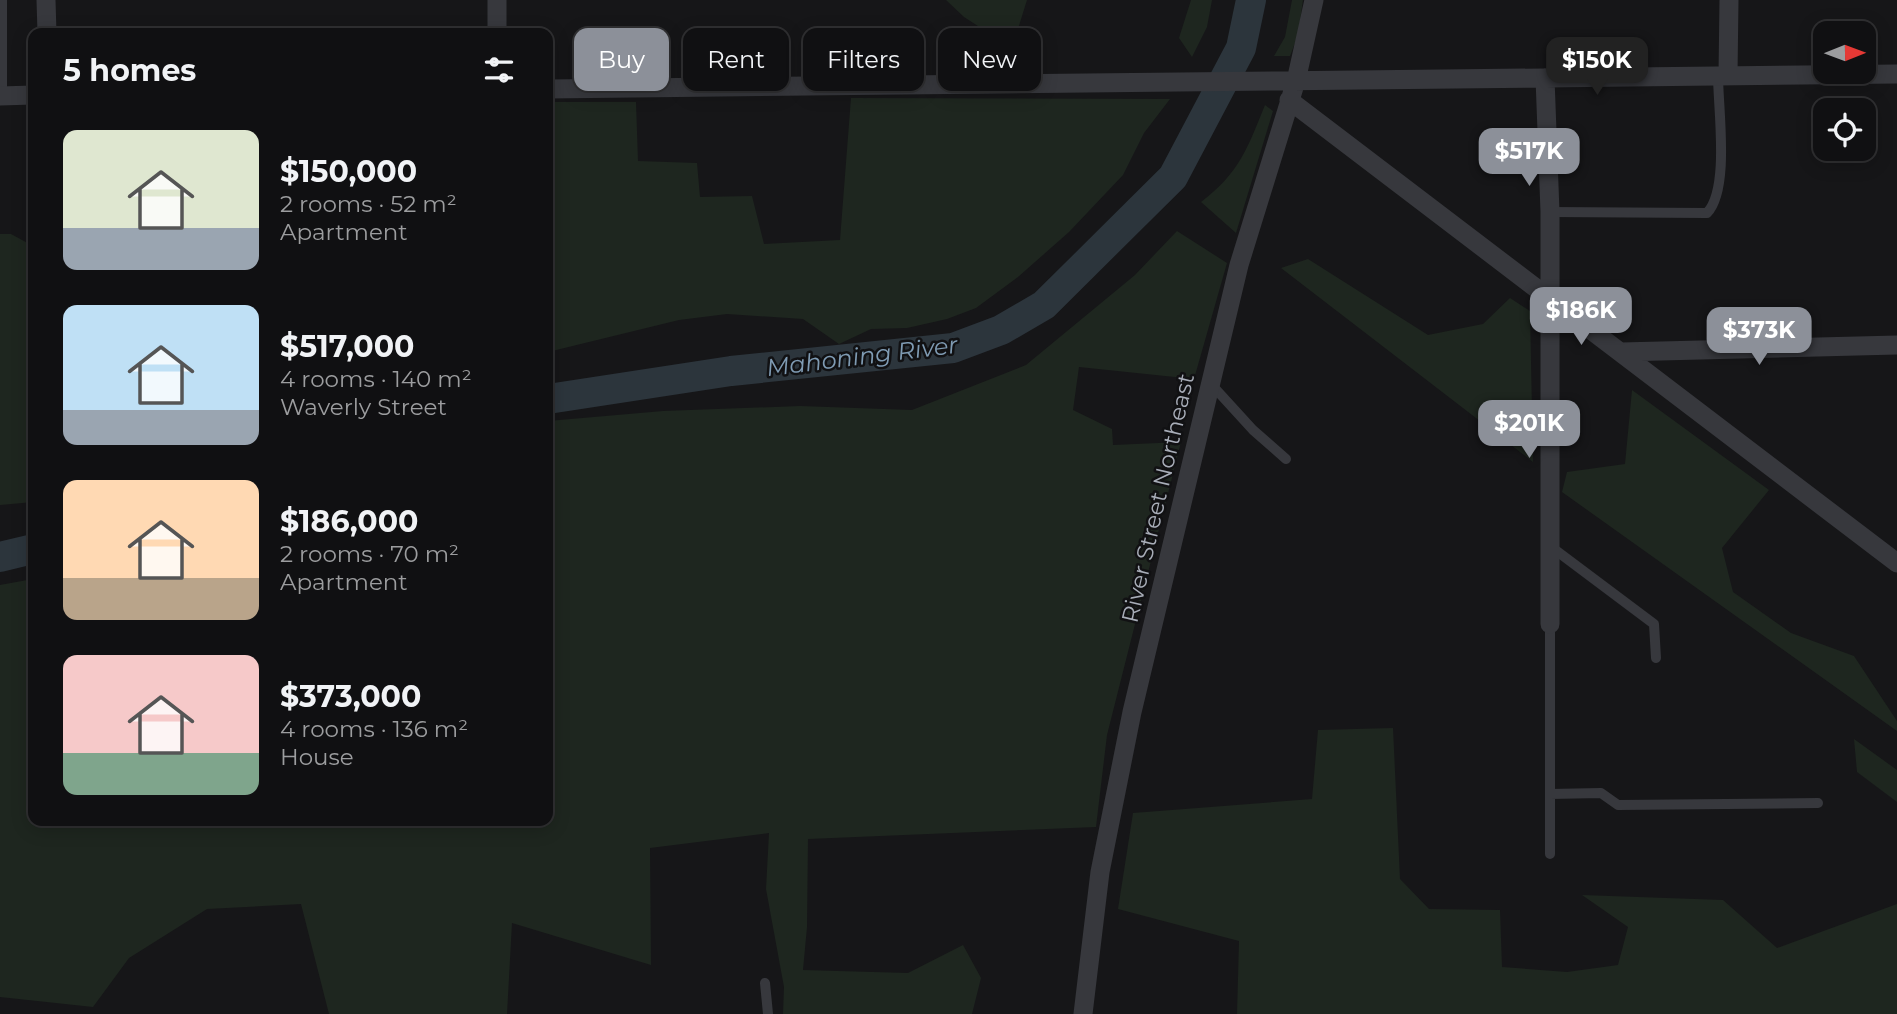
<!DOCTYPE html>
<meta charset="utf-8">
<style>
:root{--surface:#101012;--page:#1e1e20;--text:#f1f3f6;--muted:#9c9d9f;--line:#303032;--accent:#8c9099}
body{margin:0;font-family:Montserrat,sans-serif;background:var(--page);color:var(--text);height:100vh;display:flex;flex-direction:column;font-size:26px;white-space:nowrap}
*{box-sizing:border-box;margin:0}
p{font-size:23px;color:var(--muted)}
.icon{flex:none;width:38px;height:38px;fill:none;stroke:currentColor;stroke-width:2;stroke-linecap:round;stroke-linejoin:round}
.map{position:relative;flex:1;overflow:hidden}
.panel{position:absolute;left:28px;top:28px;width:525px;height:798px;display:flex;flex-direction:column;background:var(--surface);border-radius:14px;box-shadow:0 4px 18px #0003,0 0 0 2px var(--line)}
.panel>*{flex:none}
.top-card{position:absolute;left:574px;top:28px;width:665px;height:63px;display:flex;gap:14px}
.needle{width:46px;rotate:89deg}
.controls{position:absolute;left:1813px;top:21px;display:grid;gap:14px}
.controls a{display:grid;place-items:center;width:63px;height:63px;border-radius:14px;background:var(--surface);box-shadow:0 4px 18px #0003,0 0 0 2px var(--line);font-size:35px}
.price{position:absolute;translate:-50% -60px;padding:0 16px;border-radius:14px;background:var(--accent);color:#fff;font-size:23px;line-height:46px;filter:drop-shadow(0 2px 4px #0008)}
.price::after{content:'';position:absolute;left:50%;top:42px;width:21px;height:16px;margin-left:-10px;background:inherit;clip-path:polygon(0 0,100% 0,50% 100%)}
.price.on{background:#222;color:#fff}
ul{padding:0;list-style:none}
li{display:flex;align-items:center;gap:21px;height:175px;padding:0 35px}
li span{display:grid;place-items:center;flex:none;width:196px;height:140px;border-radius:14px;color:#555}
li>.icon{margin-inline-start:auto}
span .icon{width:84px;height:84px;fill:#fffc;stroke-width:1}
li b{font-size:30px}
h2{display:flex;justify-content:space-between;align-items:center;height:84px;padding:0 35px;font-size:30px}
.pill{padding:0 24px;border-radius:14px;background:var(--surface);box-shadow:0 4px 18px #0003,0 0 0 2px var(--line);font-size:24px;line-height:63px}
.pill.on{background:var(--accent);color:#fff}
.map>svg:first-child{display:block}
</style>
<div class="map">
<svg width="1897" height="1014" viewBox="0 0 1897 1014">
<rect width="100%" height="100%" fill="#161618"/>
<path fill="#1e261f" d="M946,0H1027L1012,48L964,17Z
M1191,0H1212L1207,27L1192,57L1179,38Z
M1292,0H1303L1298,35L1290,56H1274L1285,37Z
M851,98L1170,99L1144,133L1123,175L1069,232L1018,277L976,308L947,319L907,328L871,329L839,344L803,319L727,314L679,320L548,352V102H636L638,161L697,163L700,197L752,196L764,244L840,240Z
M1265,105L1273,111L1236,233L1201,202C1240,172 1247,149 1265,105Z
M1177,231L1227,263L1194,379L1079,367L1073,410L1112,429L1113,445L1181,442L1107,735L1096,827L808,839L807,927L803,970L908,973L963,945L981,978L972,1014H783L784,987L766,889L769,833L650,848L651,965L512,923L507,1014H329L301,904L207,909L129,958L93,1007L0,997V585L33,579V821H548V421L663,411L800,406L912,410L1026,365L1135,275Z
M0,234H11L33,246V502L0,505Z
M1308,259L1428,335L1483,324L1510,298L1530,311L1533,462L1281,268Z
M1632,390L1769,490L1722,548L1733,592L1791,633L1854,656L1897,721V731L1562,492L1567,472L1625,464Z
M1393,728L1400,879L1429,909L1500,910L1502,967L1567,972L1618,965L1628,927L1582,895L1723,900L1777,948L1897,904V1014H1237L1239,941L1118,909L1133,813L1312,799L1318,730Z
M1854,739L1897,770V802L1857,772Z"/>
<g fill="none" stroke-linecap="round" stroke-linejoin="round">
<path stroke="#2c353c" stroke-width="30" d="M548,399L731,371L953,348L1001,330L1044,305L1173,177L1241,48L1251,0
M0,557L33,549"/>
<path stroke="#37383d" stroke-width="10" d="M2,96V0
M1550,212L1707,213C1730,189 1718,109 1718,75
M1211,384L1253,430L1286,459
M1550,546L1654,624L1656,658
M1550,794L1601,793L1618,805L1818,803
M1550,854V624
M765,983L768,1014"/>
<path stroke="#37383d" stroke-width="19" d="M46,0L47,33
M497,0V33
M1728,75L1729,0
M1545,78L1550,212V624
M548,89L1897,74
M0,96L33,95
M1289,100L1897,563
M1621,352L1897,345
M1083,1014L1100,872L1132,712L1239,265L1296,81L1314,0"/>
</g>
<g text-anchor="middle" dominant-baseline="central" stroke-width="5" stroke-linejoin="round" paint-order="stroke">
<g font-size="23" fill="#a8adb8" stroke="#111113">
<text transform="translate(1158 498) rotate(-77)">River Street Northeast</text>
</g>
<g font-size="24" font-style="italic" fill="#7f9bb3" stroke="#111113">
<text transform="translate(862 356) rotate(-7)">Mahoning River</text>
</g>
</g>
</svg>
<div class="controls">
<a><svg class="needle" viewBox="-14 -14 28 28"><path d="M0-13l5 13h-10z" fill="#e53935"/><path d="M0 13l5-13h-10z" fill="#9c9d9f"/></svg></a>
<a><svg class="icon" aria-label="locate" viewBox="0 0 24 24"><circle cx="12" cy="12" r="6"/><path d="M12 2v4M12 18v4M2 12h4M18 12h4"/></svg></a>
</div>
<b class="price on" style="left:1597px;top:97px">$150K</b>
<b class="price" style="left:1529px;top:188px">$517K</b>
<b class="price" style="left:1581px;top:347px">$186K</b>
<b class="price" style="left:1759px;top:367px">$373K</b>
<b class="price" style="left:1529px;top:460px">$201K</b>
<div class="top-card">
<a class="pill on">Buy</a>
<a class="pill">Rent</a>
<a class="pill">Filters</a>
<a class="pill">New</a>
</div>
<section class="panel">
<h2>5 homes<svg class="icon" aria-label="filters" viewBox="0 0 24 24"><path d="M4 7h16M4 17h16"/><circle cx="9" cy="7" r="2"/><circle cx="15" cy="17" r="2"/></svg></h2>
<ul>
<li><span style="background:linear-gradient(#dfe7d0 70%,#9aa5b1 0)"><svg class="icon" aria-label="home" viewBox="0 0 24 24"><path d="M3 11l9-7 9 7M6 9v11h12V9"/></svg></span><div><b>$150,000</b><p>2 rooms · 52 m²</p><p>Apartment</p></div></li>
<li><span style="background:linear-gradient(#bfe0f5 75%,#9aa5b1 0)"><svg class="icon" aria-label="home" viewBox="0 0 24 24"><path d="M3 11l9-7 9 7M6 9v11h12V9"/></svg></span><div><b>$517,000</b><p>4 rooms · 140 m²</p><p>Waverly Street</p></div></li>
<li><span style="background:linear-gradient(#ffd9b3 70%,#b9a48a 0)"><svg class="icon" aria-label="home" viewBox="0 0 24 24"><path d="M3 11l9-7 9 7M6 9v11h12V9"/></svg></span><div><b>$186,000</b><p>2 rooms · 70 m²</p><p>Apartment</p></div></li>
<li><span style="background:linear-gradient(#f6c9c9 70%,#7fa58c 0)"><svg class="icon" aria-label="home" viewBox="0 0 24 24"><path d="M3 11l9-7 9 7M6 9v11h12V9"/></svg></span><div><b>$373,000</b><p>4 rooms · 136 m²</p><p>House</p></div></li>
</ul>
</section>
</div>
